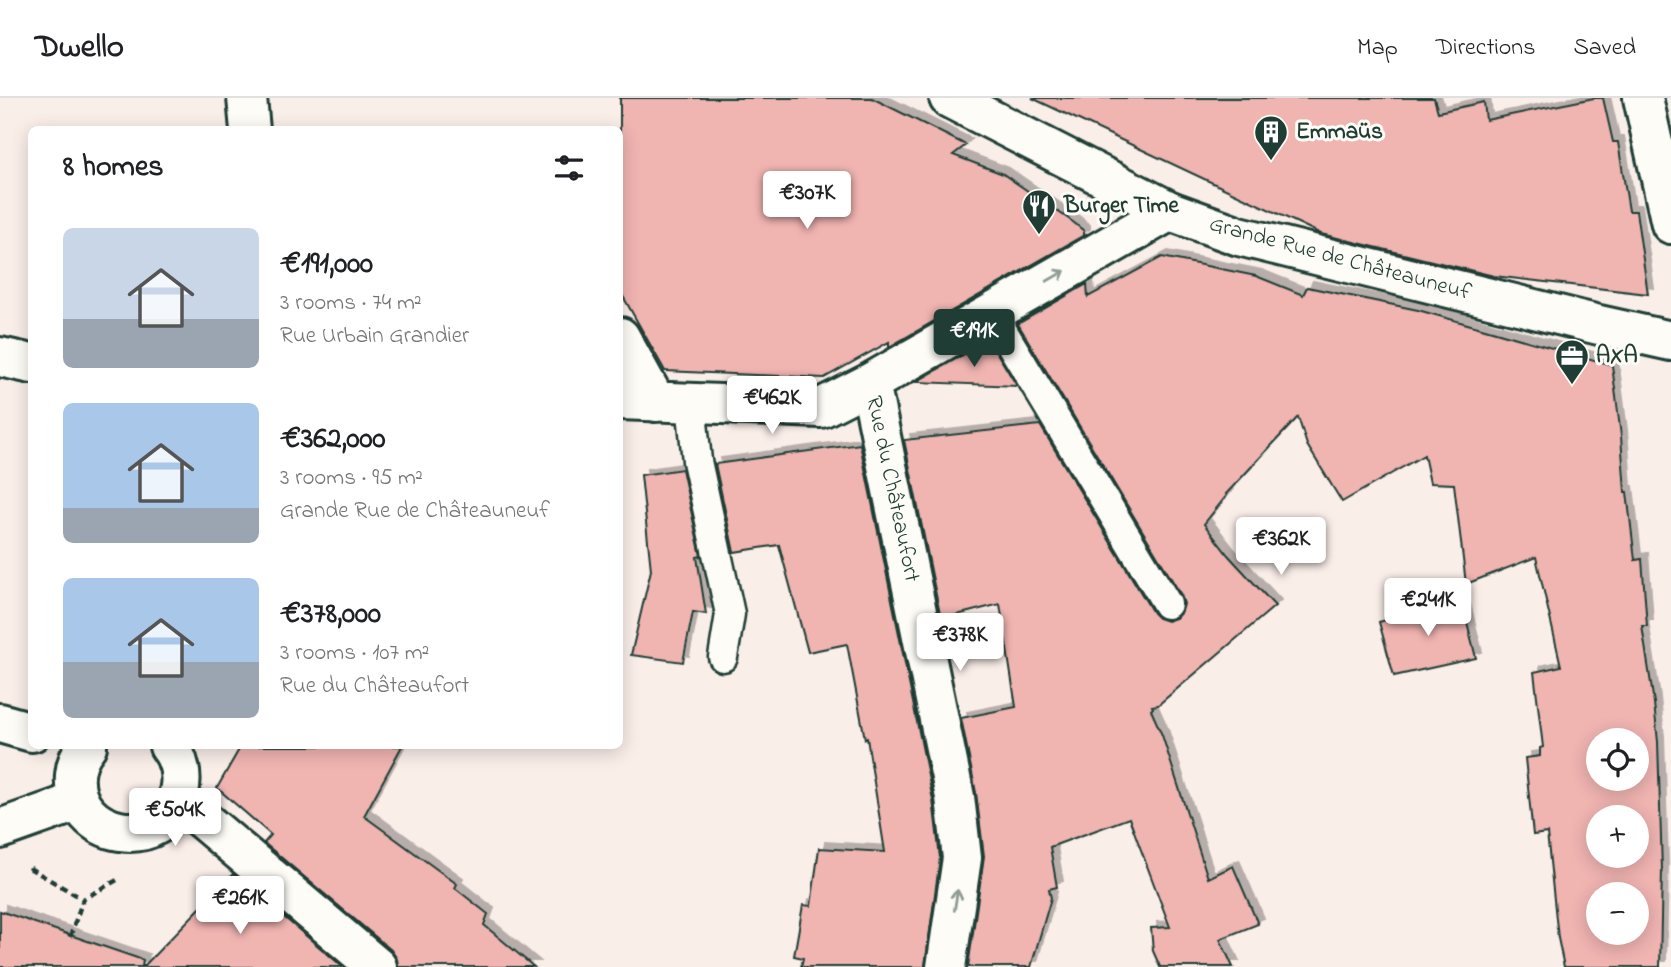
<!DOCTYPE html>
<meta charset="utf-8">
<style>
:root{--surface:#fff;--page:#f2f2f2;--text:#202124;--muted:#757577;--line:#e0e0e0;--accent:#1f3d34}
body{margin:0;font-family:"Indie Flower",sans-serif;background:var(--page);color:var(--text);height:100vh;display:flex;flex-direction:column;font-size:26px;white-space:nowrap}
*{box-sizing:border-box;margin:0}
p{font-size:23px;color:var(--muted)}
.icon{flex:none;width:38px;height:38px;fill:none;stroke:currentColor;stroke-width:2;stroke-linecap:round;stroke-linejoin:round}
.map{position:relative;flex:1;overflow:hidden}
.side{position:absolute;left:28px;top:28px;width:595px;height:623px;display:flex;flex-direction:column;background:var(--surface);border-radius:10px;box-shadow:0 4px 18px #0003}
.side>*{flex:none}
.tools{position:absolute;left:1586px;top:630px;display:grid;gap:14px}
.tools a{display:grid;place-items:center;width:63px;height:63px;border-radius:50%;background:var(--surface);box-shadow:0 4px 18px #0003;font-size:35px}
.price{position:absolute;translate:-50% -60px;padding:0 16px;border-radius:7px;background:#fff;color:#222;font-size:23px;line-height:46px;filter:drop-shadow(0 2px 4px #0008)}
.price::after{content:'';position:absolute;left:50%;top:42px;width:21px;height:16px;margin-left:-10px;background:inherit;clip-path:polygon(0 0,100% 0,50% 100%)}
.price.active{background:var(--accent);color:#fff}
ul{padding:0;list-style:none}
li{display:flex;align-items:center;gap:21px;height:175px;padding:0 35px}
li span{display:grid;place-items:center;flex:none;width:196px;height:140px;border-radius:10px;color:#555}
li>.icon{margin-inline-start:auto}
span .icon{width:84px;height:84px;fill:#fffc;stroke-width:1}
li b{font-size:30px}
h2{display:flex;justify-content:space-between;align-items:center;height:84px;padding:0 35px;font-size:30px}
header{display:flex;align-items:center;gap:42px;box-sizing:border-box;height:98px;padding:0 35px;background:var(--surface);border-bottom:2px solid var(--line)}
header strong{font-size:33px}
nav{display:flex;gap:38px;margin-inline-start:auto;font-size:24px}
.map>svg:first-child{display:block}
</style>
<header>
<strong>Dwello</strong>
<nav><a>Map</a><a>Directions</a><a>Saved</a></nav>
</header>
<div class="map">
<svg width="1671" height="869" viewBox="0 0 1671 869">
<defs>
<filter id="shadow"><feDropShadow dx="6" dy="-6" stdDeviation="0" flood-color="#0004"/></filter>
</defs>
<rect width="100%" height="100%" fill="#faeee9"/>
<filter id="ink" filterUnits="userSpaceOnUse"><feTurbulence type="fractalNoise" baseFrequency=".0143" numOctaves="2"/><feDisplacementMap in="SourceGraphic" scale="14" xChannelSelector="R" yChannelSelector="G"/><feConvolveMatrix kernelMatrix="1 2 1 2 8 2 1 2 1" color-interpolation-filters="sRGB"/></filter>
<g filter="url(#ink)">
<path fill="#f0b4b1" stroke="#1f3d34" stroke-width="2" fill-rule="evenodd" filter="url(#shadow)" d="M620,0H872L966,47L953,57L1003,76L1073,124L1084,133V137L889,249V244L824,280L665,273L620,193Z
M1032,0H1434L1438,14L1484,4L1486,22L1594,0H1603L1613,44H1618L1629,113H1636L1648,196L1494,178L1321,136Z
M1162,159L1256,178L1303,197L1307,189L1418,212L1612,267L1621,338L1625,394H1627L1635,462L1642,461L1647,528H1642L1654,605L1658,644L1662,772L1660,869H1564L1558,840L1547,735L1533,737L1525,660L1540,658V650L1543,649L1534,574L1561,568L1536,459L1466,486L1454,386L1430,385L1424,357L1342,404L1307,347L1298,319L1226,396L1227,397L1204,426L1228,457L1275,508L1158,607L1152,608L1153,610L1151,612L1162,637L1208,780L1233,768L1258,826L1220,841L1233,869H1160L1153,853L1151,830L1170,829L1129,720L1050,749L1057,789L1049,791L1051,800L1031,869H968L984,758L976,695L961,620L1016,609L1000,506L941,521L904,342L1040,327L1153,515L1158,520L1167,523L1176,520L1182,513L1184,506L1181,497L1018,226L1087,186L1088,199ZM1598,642H1636V681H1598ZM1598,719H1636V758H1598ZM1598,796H1636V835H1598Z
M989,242L1017,288L916,284Z
M860,346L933,702L940,760L925,869H801L803,860L794,858L803,807L811,808L819,750L885,754L867,640L865,641L847,546L808,554L779,447L734,454L715,366Z
M682,371L701,458L697,459L706,516L693,514L683,564L631,557L651,472L641,377Z
M1461,500L1476,560L1394,578L1379,524Z
M241,648H402L364,718L457,786L455,790L488,816L484,827L534,869H398L397,861L391,852L264,745L271,737L217,690Z
M233,776L343,869H143Z
M0,813L143,862L142,869H0Z"/>
<g fill="none" stroke-linecap="round" stroke-linejoin="round">
<g stroke="#1f3d34" stroke-width="33">
<path id="service" d="M992,215L1167,506
M691,305L697,363L730,516L723,559"/>
</g>
<g stroke="#1f3d34" stroke-width="44">
<path id="minor" d="M620,239L656,304
M0,259L32,266
M870,285L955,699L962,760L946,869
M620,302L821,310L870,285L1170,113
M0,625L32,634
M0,731L79,703"/>
</g>
<g stroke="#1f3d34" stroke-width="44">
<path id="tertiary" d="M1643,0L1671,126"/>
</g>
<g stroke="#1f3d34" stroke-width="44">
<path id="secondary" d="M247,0L250,32
M949,0L1170,113L1239,138L1599,227L1671,243
M87,648C80,656 76,666 75,677C70,741 166,757 179,694C183,678 179,660 169,648
M178,701L377,869"/>
</g>
<path stroke="#1f3d34" stroke-width="4.5" stroke-dasharray="7 5" stroke-linecap="butt" d="M30,769L31,771L83,801
M70,839L83,801L119,781"/>
<use href="#service" stroke="#fdfcf7" stroke-width="28"/>
<use href="#minor" stroke="#fdfcf7" stroke-width="38"/>
<use href="#tertiary" stroke="#fdfcf7" stroke-width="38"/>
<use href="#secondary" stroke="#fdfcf7" stroke-width="38"/>
</g>
<defs><path id="oneway-shaft" d="M-6 0H5M1.5-3L5.5 0L1.5 3" fill="none" stroke-width="1.6" stroke-linecap="round" stroke-linejoin="round" transform="scale(1.75)"/></defs>
<g stroke="#8e9c96">
<use href="#oneway-shaft" transform="translate(1056 178) rotate(-30)"/>
<use href="#oneway-shaft" transform="translate(956 802) rotate(-81)"/>
</g>
</g>
<defs>
<g id="building-pin" transform="scale(1.75)"><path d="M0 17L-7.5 6A9.5 9.5 0 1 1 7.5 6Z" fill="#1f3d34" stroke="#fdfcf7"/><path d="M-4-6H4V6H1V3H-1V6H-4ZM-2.5-4.3h1.7v1.8h-1.7ZM.8-4.3h1.7v1.8H.8ZM-2.5-1h1.7V.8h-1.7ZM.8-1h1.7V.8H.8Z" fill="#fff"/></g>
<g id="restaurant-pin" transform="scale(1.75)"><path d="M0 17L-7.5 6A9.5 9.5 0 1 1 7.5 6Z" fill="#1f3d34" stroke="#fdfcf7"/><path d="M-5-6h1v4h1v-4h1v4h1v-4h1v5L-1.5 .5V6h-2V.5L-5-1ZM5-6V6H3V1.5H1.5Q1.5-4 5-6Z" fill="#fff"/></g>
<g id="office-pin" transform="scale(1.75)"><path d="M0 17L-7.5 6A9.5 9.5 0 1 1 7.5 6Z" fill="#1f3d34" stroke="#fdfcf7"/><path d="M-6-3h4V-5.5h4V-3h4V5H-6ZM-1-4.5V-3h2v-1.5ZM-6 0V1H6V0Z" fill="#fff"/></g>
</defs>
<g fill-rule="evenodd">
<use href="#building-pin" x="1271" y="34"/>
<use href="#restaurant-pin" x="1039" y="108"/>
<use href="#office-pin" x="1572" y="258"/>
</g>
<g text-anchor="middle" dominant-baseline="central" stroke-width="6" stroke-linejoin="round" paint-order="stroke">
<g font-size="23" font-weight="bold" fill="#1f3d34" stroke="#fdfcf7" text-anchor="start">
<text x="1296" y="34">Emmaüs</text>
<text x="1064" y="108">Burger Time</text>
<text x="1596" y="258">AXA</text>
</g>
<g font-size="23" fill="#1f3d34" stroke="#fdfcf7">
<text transform="translate(1340 161) rotate(15)">Grande Rue de Châteauneuf</text>
<text transform="translate(892 391) rotate(78)">Rue du Châteaufort</text>
</g>
</g>
</svg>
<div class="tools">
<a><svg class="icon" aria-label="locate" viewBox="0 0 24 24"><circle cx="12" cy="12" r="6"/><path d="M12 2v4M12 18v4M2 12h4M18 12h4"/></svg></a>
<a>+</a>
<a>−</a>
</div>
<b class="price" style="left:807px;top:133px">€307K</b>
<b class="price active" style="left:974px;top:271px">€191K</b>
<b class="price" style="left:772px;top:338px">€462K</b>
<b class="price" style="left:1281px;top:479px">€362K</b>
<b class="price" style="left:1428px;top:540px">€241K</b>
<b class="price" style="left:960px;top:575px">€378K</b>
<b class="price" style="left:175px;top:750px">€504K</b>
<b class="price" style="left:240px;top:838px">€261K</b>
<section class="side">
<h2>8 homes<svg class="icon" aria-label="filters" viewBox="0 0 24 24"><path d="M4 7h16M4 17h16"/><circle cx="9" cy="7" r="2"/><circle cx="15" cy="17" r="2"/></svg></h2>
<ul>
<li><span style="background:linear-gradient(#c9d6e8 65%,#9aa5b1 0)"><svg class="icon" aria-label="home" viewBox="0 0 24 24"><path d="M3 11l9-7 9 7M6 9v11h12V9"/></svg></span><div><b>€191,000</b><p>3 rooms · 74 m²</p><p>Rue Urbain Grandier</p></div></li>
<li><span style="background:linear-gradient(#a9c7e8 75%,#9aa5b1 0)"><svg class="icon" aria-label="home" viewBox="0 0 24 24"><path d="M3 11l9-7 9 7M6 9v11h12V9"/></svg></span><div><b>€362,000</b><p>3 rooms · 95 m²</p><p>Grande Rue de Châteauneuf</p></div></li>
<li><span style="background:linear-gradient(#a9c7e8 60%,#9aa5b1 0)"><svg class="icon" aria-label="home" viewBox="0 0 24 24"><path d="M3 11l9-7 9 7M6 9v11h12V9"/></svg></span><div><b>€378,000</b><p>3 rooms · 107 m²</p><p>Rue du Châteaufort</p></div></li>
</ul>
</section>
</div>
